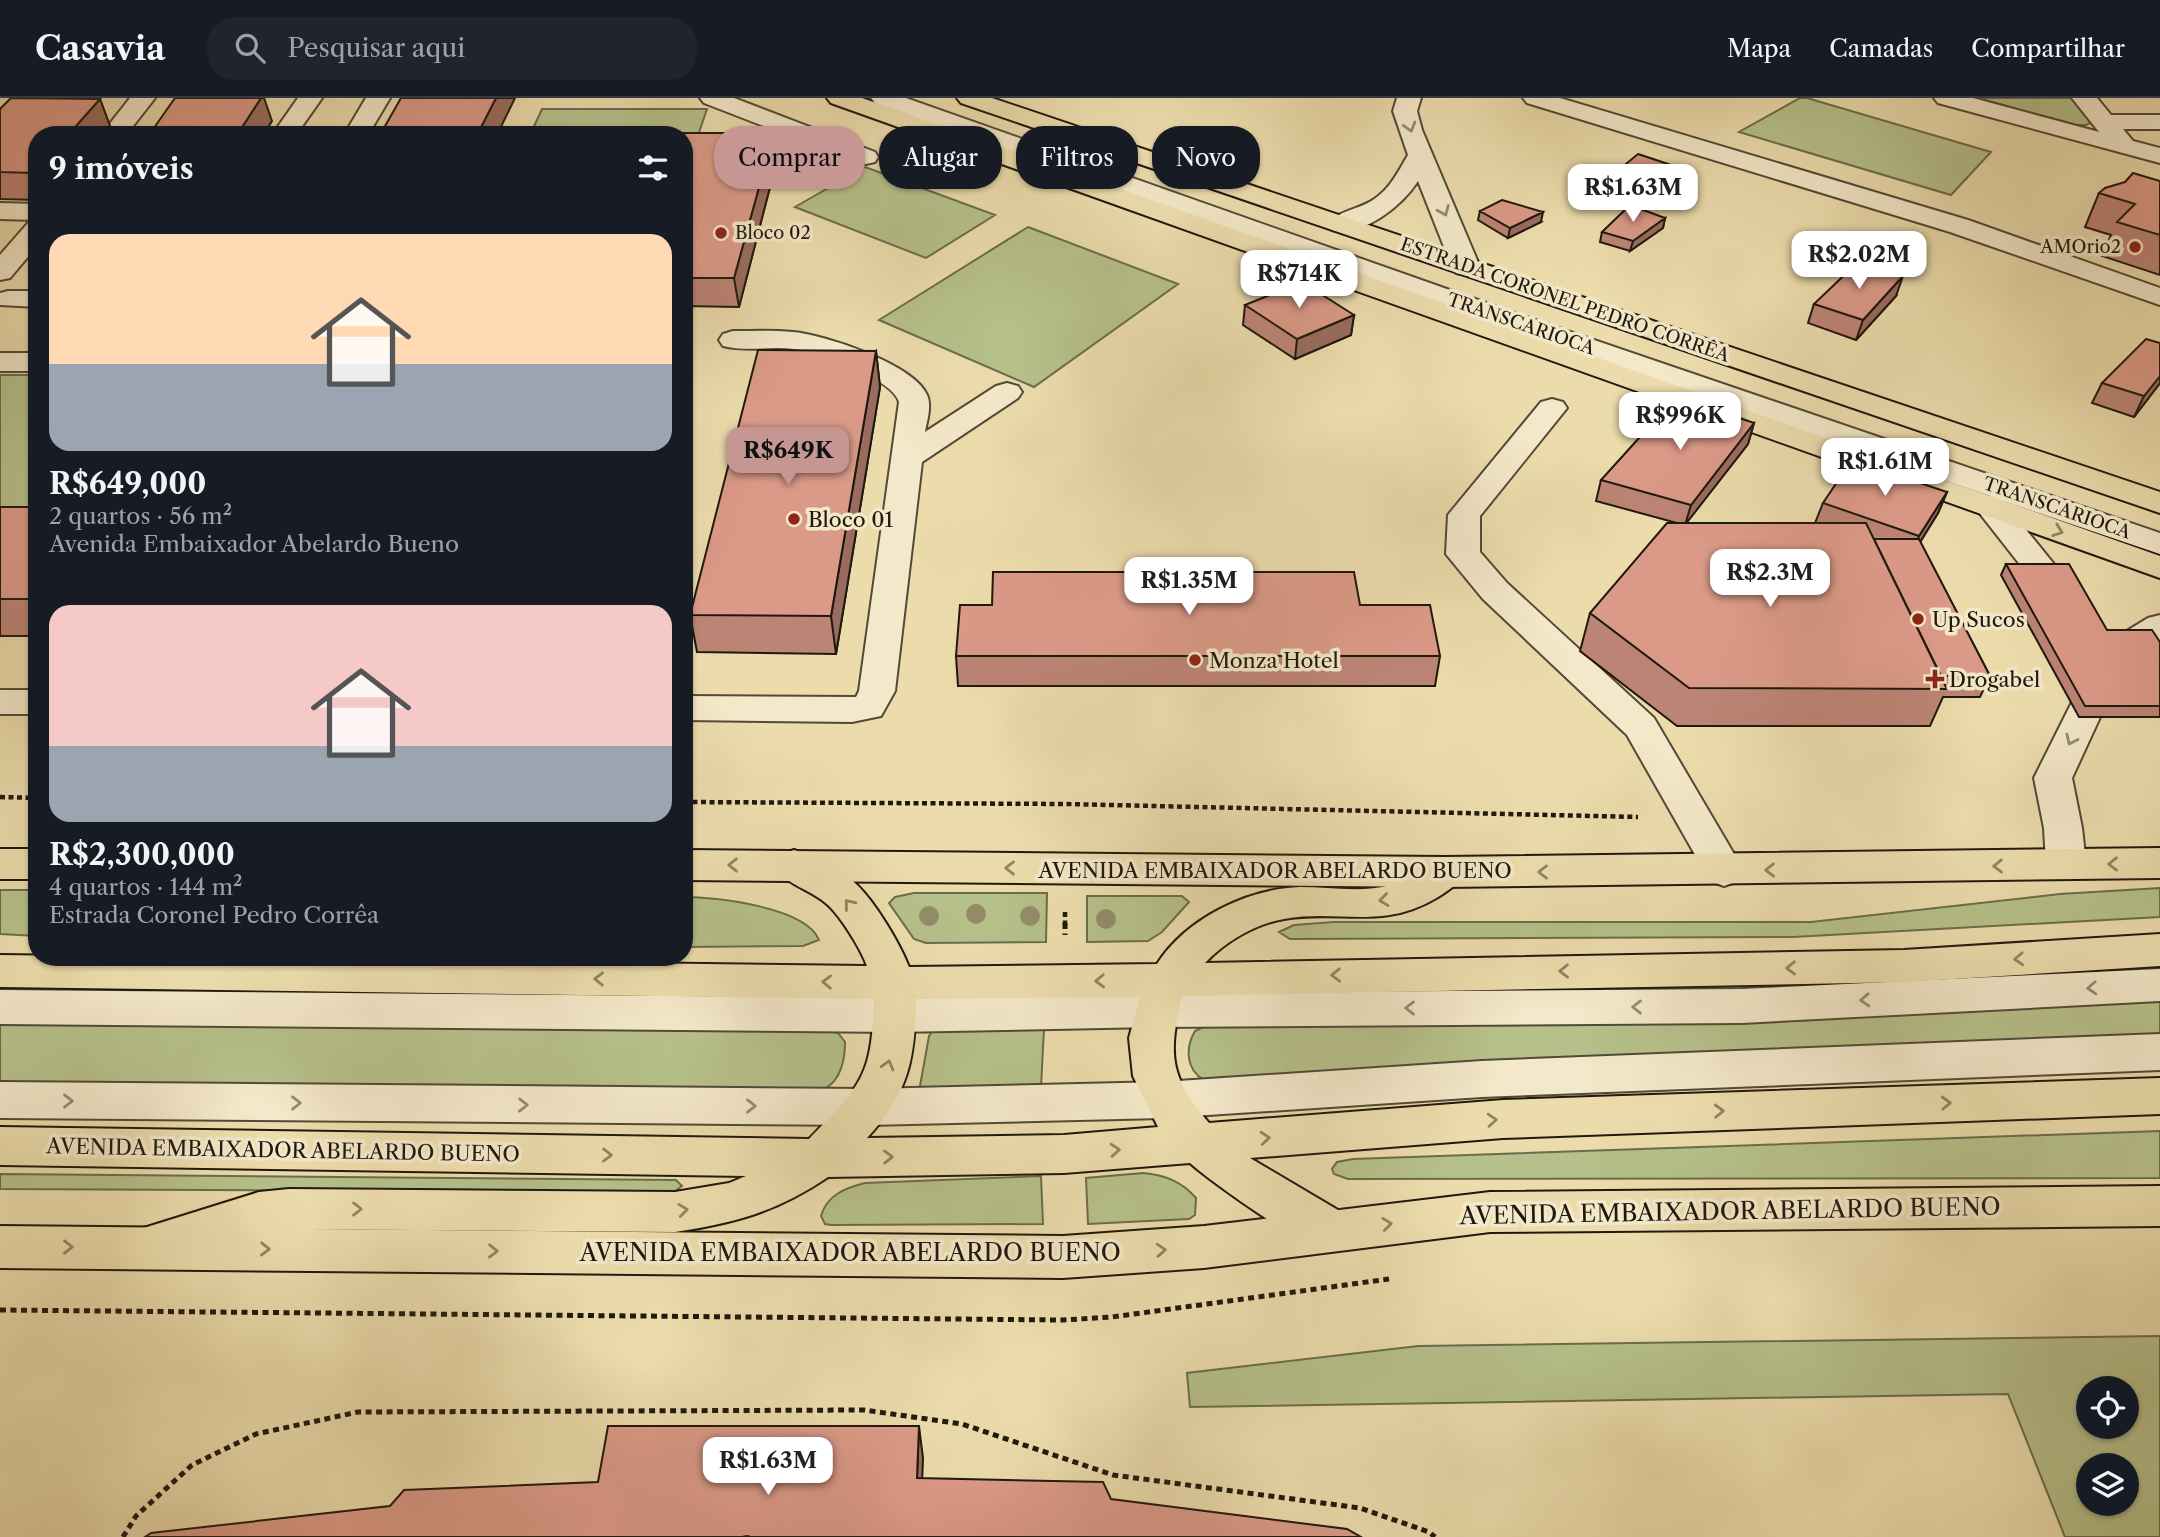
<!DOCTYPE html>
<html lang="pt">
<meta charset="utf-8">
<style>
:root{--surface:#171b24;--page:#20242c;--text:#f1f3f6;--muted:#9ea1a6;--line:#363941;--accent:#c59692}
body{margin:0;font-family:"Libre Caslon Text",serif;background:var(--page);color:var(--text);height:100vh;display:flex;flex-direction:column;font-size:26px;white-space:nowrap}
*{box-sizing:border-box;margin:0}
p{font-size:23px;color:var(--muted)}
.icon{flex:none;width:38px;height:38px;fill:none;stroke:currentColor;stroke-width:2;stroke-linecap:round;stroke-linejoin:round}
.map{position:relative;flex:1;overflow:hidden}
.side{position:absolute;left:28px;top:28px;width:665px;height:840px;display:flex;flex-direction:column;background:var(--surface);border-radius:28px;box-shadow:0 2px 5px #0004}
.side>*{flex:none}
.top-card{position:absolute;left:714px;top:28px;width:665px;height:63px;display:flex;gap:14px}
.fabs{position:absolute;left:2076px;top:1278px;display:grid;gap:14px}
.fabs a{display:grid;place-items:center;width:63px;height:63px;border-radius:50%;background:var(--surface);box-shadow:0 2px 5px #0004;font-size:35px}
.price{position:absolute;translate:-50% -60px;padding:0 16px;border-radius:14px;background:#fff;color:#222;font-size:23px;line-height:46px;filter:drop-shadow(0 2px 4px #0008)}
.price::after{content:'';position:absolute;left:50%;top:42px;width:21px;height:16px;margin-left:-10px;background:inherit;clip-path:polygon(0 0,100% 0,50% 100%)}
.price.on{background:var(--accent);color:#111}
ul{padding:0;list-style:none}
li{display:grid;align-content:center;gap:14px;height:371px;padding:0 21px}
li span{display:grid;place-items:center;height:217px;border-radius:21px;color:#555}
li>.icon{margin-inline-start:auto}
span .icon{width:126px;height:126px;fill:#fffc;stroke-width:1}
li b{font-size:30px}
h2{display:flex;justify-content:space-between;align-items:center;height:84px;padding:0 21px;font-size:30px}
.tag{padding:0 24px;border-radius:28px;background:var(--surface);box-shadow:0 2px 5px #0004;font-size:24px;line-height:63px}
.tag.on{background:var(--accent);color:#111}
header{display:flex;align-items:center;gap:42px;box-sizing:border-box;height:98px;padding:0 35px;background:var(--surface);border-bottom:2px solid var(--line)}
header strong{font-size:33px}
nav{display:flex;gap:38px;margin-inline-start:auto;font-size:24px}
.search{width:490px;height:63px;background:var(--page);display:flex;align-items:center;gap:18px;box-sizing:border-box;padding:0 24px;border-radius:28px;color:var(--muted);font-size:26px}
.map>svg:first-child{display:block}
</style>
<header>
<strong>Casavia</strong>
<div class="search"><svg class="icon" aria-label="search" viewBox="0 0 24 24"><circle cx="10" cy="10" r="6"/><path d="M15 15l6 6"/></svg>Pesquisar aqui</div>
<nav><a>Mapa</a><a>Camadas</a><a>Compartilhar</a></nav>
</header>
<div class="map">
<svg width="2160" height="1439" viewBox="0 0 2160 1439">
<rect width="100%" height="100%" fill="#ecdcac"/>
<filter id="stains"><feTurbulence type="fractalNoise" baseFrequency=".00286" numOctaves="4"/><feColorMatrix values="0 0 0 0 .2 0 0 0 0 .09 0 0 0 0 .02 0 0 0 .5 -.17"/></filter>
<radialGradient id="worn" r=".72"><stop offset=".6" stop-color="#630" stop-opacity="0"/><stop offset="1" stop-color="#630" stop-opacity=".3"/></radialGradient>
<path fill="#b6c08a" stroke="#6a6c4c" stroke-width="2" fill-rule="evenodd" d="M1800,0H1807L1991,54L1951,97L1739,34Z
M1978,0H2073L2092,24L2086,27H2075Z
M542,11H707L695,46L684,37H530Z
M865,69L995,117L926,160L795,109Z
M1028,129L1178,186L1034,289L879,222Z
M0,277H37V402L26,418L0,417Z
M2160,790V819L1793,839L1290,841L1279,834L1294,827L1333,824H1811L2060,796Z
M0,792H37V838L0,836Z
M914,795H1047L1046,844L926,845L914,841L889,805L895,799Z
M1087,798H1182L1189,804L1162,834L1148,843L1087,844Z
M684,799C716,799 806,809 819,842L803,848L684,849Z
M2160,897V943L1204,982C1186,972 1185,950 1195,933L1208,927Z
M0,925L825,932L838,935L845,944C845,961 841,983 824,991L0,987Z
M1044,931L1041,989L926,991L920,988L929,938L932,933Z
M2160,1033V1080L1348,1081L1334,1076L1332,1071L1337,1064L1353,1061Z
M1143,1075C1165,1077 1181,1083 1196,1100L1195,1117L1189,1121L1088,1126L1086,1080Z
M0,1076L676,1082L682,1088L674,1094L0,1091Z
M1041,1078L1043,1126L831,1127L825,1126L821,1118C827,1097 845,1090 865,1085Z
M2160,1238V1439H2065L2008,1296L1190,1309L1187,1275L1418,1248ZM2088,1290H2126V1328H2088ZM2088,1367H2126V1405H2088Z"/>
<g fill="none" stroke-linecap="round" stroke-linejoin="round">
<g stroke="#524936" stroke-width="4">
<path id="minor" d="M130,0H155L126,37H101Z
M298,0H322L296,37H272Z
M366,0H390L368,37H344Z
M700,0H734L875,54L878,59L875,64L866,66L857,64L704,5Z
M871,0H906L1512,214L2160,435V456L2003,403L2087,507L2082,515L2070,518L2058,515L1974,408L1979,401L1990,398L1492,226L875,5Z
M1397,0H1421L1417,13L1422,32L1480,169L1476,175L1466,177L1456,175L1452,169L1418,83C1402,108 1363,139 1332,132L1328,126C1337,113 1360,111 1373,102C1390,91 1398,74 1408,57L1393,13Z
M1523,0H1560L1968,122L2160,190V207L1950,134L1527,5Z
M1934,0H1973L2099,34L2072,0H2097L2111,17H2160V31H2123L2133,43L2160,50V65L1938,5Z
M0,105L37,106V122L0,121Z
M37,123V148L10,180L0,182V157L28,125Z
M8,193H37V209L0,207V195Z
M733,233C753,233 773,232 793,234C825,237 914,266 927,297C932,307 927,323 925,334L996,288L1007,285L1018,288L1022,294L1018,300L922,364L895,593L881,618L852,624L684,622V598L856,599L859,593L899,304C893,281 818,254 794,251C771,248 746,254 723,248L719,242L723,236Z
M0,255H37V273H0Z
M1552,301L1563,304L1567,310L1480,418V454L1507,485L1654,620L1744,773L1738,783L1724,788L1710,783L1627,637L1483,501L1446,456L1448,417L1541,304Z
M2160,517V543L2125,565L2072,680L2082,730L2086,766L2080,776L2066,781L2052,776L2046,766L2044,730L2034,680L2099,550L2148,520Z
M0,592H37V616H0Z
M2160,871V903L1742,925L1155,929L896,934L0,926V892L896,900L1155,895L1742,891Z
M2160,936V972L1482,999L1163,1020L868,1027L0,1020V984L868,991L1163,984L1482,963Z"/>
</g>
<g stroke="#1f180e" stroke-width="4">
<path id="major" d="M827,0H862L2160,458V480L831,5Z
M957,0H992L2160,394V415L961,5Z
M2160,750V780L1445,789L684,782V752L1445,759Z
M0,751H37V781H0Z
M2160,1088V1128L1490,1134L1204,1170L1063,1180L0,1170V1128L1063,1138L1204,1128L1490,1094Z"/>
</g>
<g stroke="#1f180e" stroke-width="4">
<path id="highway" d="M794,752C812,758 843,773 856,786C875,804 899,844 909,869L1157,866C1186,821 1246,791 1300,789C1329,789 1362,795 1391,787C1419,779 1428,754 1459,764L1465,774C1458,786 1449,792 1438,799C1382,833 1340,811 1284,821C1255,826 1226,843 1205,865L1904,852L2160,836V868L1904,884L1182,898C1168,957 1169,978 1209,1025L1503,1002L2160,980V1016L1503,1040L1250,1060L1348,1118L1354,1133L1348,1148C1343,1149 1337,1153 1332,1153C1310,1155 1210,1083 1190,1065L1064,1075L828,1079C776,1114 735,1125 675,1134L289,1131L259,1134L148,1170L131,1164L124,1149L131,1134L259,1094L289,1091L675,1094L729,1085L746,1078L0,1067V1029L809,1041C862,986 872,979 874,901L0,889V857L867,868C861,851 841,819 828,807C811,791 786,788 774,767L780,757ZM1140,899L1129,940L1133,978L1158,1029L1064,1037L867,1040C909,995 915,960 916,901Z"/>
</g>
<path stroke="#1f180e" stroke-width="4.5" stroke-dasharray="5 3.5" stroke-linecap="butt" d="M684,518L694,510
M0,699L37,700
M684,704L1066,706L1638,719
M1065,814V827"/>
<path stroke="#1f180e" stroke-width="5" stroke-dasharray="6 4.5" stroke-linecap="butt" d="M1065,825V837
M0,1212L1063,1222L1112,1219L1389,1181
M123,1439L136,1418L192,1367L256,1336L358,1314L864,1312L962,1326L1113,1377L1360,1410L1429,1434L1435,1439"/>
<use href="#minor" fill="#f3e8c9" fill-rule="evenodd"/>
<use href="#major" fill="#ecdcac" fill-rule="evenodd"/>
<use href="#highway" fill="#ecdcac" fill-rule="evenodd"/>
</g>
<g fill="#948c69">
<circle cx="976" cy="816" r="10"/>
<circle cx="929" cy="818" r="10"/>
<circle cx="1030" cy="818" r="10"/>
<circle cx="1106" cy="821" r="10"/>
</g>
<path fill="#bc8475" stroke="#1f180e" stroke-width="2" d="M100,1L110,28L37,37V102L0,101V11Z
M774,35L777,62L739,209L684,208V37Z
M1621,70L1693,85L1671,95L1618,80Z
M2160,83V177L2102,158L2111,137L2085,129L2099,95Z
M1480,113L1541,124L1508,140L1478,122Z
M1665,120L1663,130L1630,153L1600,144L1602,134Z
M1896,198L1856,242L1808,225L1814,206Z
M1245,207L1354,217L1351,237L1295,261L1243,227Z
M2160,245V285L2134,319L2092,305L2102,285Z
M876,253L880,289L836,556L697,554L690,517Z
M1754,325L1748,346L1686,425H1815L1823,405L1947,394L1938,415L1920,444L1990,578L1980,599H1943L1930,628H1677L1580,553L1590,515L1677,425L1596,403L1601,382Z
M0,409H37V538H0Z
M2006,466L2107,532L2160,544V619H2079L2001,477Z
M1360,507L1440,558L1435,588H958L956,558Z"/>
<path fill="#996c5f" stroke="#1f180e" stroke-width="2" d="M261,0H264L272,23L263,37H237Z
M496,0H515L497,37H477Z
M100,1L110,28L102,37H68Z
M774,35L777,62L739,209L734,180Z
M37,71V83L33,75Z
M1695,75L1693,85L1671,95L1673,85Z
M1543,114L1541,124L1508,140L1510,130Z
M1665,120L1663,130L1630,153L1633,143Z
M1903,178L1896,198L1856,242L1863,222Z
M1354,217L1351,237L1295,261L1297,241Z
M876,253L880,289L836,556L831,518Z
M2160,278V285L2134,319L2144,298Z
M1754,325L1748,346L1685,427L1691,407Z
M1947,394L1938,415L1911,459L1919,438Z
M919,1328L923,1360L921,1412L917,1380Z"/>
<path fill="#db9a88" stroke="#1f180e" stroke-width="2" d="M11,0L100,1L68,37H37V71L33,75L0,74V11Z
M175,0H261L237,37H149Z
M401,0H496L477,37H380Z
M676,35H774L734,180H684V37H676Z
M1638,56L1695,75L1673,85L1621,70Z
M2133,75L2160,83V137L2117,124L2135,106L2099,95L2105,90L2125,84Z
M1502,102L1543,114L1510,130L1480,113Z
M1630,107L1665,120L1633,143L1602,134Z
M1858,164L1903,178L1863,222L1814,206Z
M1302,184L1354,217L1297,241L1245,207Z
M2146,241L2160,245V278L2144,298L2102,285Z
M758,252L876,253L831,518L690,517Z
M1677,298L1754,325L1691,407L1601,382Z
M1852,362L1947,394L1919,438L1823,405Z
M0,409H37V501H0Z
M1667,425H1866L1947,591L1689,590L1590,515Z
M1874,441H1919L1990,578H1941Z
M2006,466H2069L2107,532H2152L2160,544V608H2085Z
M993,474H1354L1360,507H1430L1440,558H956L960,507H992Z
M608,1328H919L917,1380L1103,1384L1111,1401L1347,1431L1361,1439H751L747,1438L742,1439H145L151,1435L390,1408L404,1392L598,1384Z"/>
<defs><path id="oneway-chevron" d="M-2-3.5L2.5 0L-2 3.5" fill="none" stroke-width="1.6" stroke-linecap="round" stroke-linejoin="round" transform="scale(1.75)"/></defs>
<g stroke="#948a75">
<use href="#oneway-chevron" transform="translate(1410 29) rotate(74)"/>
<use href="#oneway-chevron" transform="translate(1444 113) rotate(67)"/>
<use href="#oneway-chevron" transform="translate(2071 642) rotate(115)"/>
<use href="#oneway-chevron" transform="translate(2092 890) rotate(177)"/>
<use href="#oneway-chevron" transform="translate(1865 902) rotate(177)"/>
<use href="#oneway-chevron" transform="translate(1637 909) rotate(180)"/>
<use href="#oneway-chevron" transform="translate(1410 910) rotate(180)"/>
<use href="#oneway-chevron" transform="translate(68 1003)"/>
<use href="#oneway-chevron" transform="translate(296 1005)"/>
<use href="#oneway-chevron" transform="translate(523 1007)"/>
<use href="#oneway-chevron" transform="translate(751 1008)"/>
</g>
<g stroke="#908465">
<use href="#oneway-chevron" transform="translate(2058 433) rotate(20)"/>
<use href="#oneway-chevron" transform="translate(2113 766) rotate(179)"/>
<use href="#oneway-chevron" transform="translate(733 767) rotate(180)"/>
<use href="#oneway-chevron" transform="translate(1998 768) rotate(179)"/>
<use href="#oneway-chevron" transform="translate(1010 770) rotate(-179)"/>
<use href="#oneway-chevron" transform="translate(1770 772) rotate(179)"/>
<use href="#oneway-chevron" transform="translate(1543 774) rotate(180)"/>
<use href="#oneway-chevron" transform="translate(1384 802) rotate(173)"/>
<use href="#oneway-chevron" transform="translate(849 806) rotate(-129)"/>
<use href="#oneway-chevron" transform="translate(2019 861) rotate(177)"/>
<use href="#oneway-chevron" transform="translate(1791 870) rotate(179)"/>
<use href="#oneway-chevron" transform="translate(1564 873) rotate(179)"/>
<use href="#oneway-chevron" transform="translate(1336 877) rotate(179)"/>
<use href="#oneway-chevron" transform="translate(599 881) rotate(-179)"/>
<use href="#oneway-chevron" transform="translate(1100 883) rotate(178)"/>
<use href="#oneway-chevron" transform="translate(827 884) rotate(-179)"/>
<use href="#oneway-chevron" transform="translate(888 967) rotate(-74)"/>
<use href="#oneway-chevron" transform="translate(1946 1005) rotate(-2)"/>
<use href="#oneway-chevron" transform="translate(1719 1013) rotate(-2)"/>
<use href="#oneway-chevron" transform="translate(1492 1022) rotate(-4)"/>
<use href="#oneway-chevron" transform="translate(1265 1040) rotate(-5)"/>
<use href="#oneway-chevron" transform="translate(1115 1052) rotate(-4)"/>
<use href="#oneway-chevron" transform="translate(607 1057) rotate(1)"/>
<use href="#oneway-chevron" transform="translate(888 1059) rotate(-1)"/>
<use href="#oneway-chevron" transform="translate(357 1111)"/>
<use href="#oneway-chevron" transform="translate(683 1112) rotate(-7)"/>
<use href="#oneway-chevron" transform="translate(1387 1126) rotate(-7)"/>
<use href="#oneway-chevron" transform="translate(68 1149)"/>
<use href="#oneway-chevron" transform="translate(265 1151) rotate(1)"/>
<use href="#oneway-chevron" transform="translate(1161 1152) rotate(-4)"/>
<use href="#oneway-chevron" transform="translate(493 1153) rotate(1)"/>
</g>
<g fill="#8f2418" stroke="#f3e8c9" stroke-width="2.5">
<circle cx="721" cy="135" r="7"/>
<circle cx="2135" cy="149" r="7"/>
<circle cx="794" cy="421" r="7"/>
<circle cx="1918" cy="521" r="7"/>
<circle cx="1195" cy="562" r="7"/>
<path d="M1931.5 570.5h7v7h7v7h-7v7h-7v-7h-7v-7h7z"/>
</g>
<g text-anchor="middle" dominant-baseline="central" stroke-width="7" stroke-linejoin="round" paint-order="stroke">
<g font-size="18" fill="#1f180e" stroke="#f3e8c9" text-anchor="start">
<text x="735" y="135">Bloco 02</text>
<text x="2121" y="149" text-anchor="end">AMOrio2</text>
</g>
<g font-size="18" fill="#1f180e" stroke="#f3e8c9">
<text transform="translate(1565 202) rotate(19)">ESTRADA CORONEL PEDRO CORRÊA</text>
<text transform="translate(1521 226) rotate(19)">TRANSCARIOCA</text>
<text transform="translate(2057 410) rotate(19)">TRANSCARIOCA</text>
</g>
<g font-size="21" fill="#1f180e" stroke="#f3e8c9" text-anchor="start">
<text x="808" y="421">Bloco 01</text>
<text x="1932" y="521">Up Sucos</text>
<text x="1209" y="562">Monza Hotel</text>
<text x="1949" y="581">Drogabel</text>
</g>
<g font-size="21" fill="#1f180e" stroke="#f3e8c9">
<text x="1275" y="772">AVENIDA EMBAIXADOR ABELARDO BUENO</text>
<text transform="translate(283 1052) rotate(1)">AVENIDA EMBAIXADOR ABELARDO BUENO</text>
</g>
<g font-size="24" fill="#1f180e" stroke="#f3e8c9">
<text transform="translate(1730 1113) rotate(-1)">AVENIDA EMBAIXADOR ABELARDO BUENO</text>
<text x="850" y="1154">AVENIDA EMBAIXADOR ABELARDO BUENO</text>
</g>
</g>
<rect width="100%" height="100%" filter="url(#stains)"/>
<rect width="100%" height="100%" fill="url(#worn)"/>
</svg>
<div class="fabs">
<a><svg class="icon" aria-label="locate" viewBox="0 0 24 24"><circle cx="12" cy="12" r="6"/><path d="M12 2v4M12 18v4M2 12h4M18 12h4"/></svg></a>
<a><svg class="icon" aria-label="layers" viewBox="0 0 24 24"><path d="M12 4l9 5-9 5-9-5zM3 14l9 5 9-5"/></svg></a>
</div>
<b class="price" style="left:1633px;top:126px">R$1.63M</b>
<b class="price" style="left:1859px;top:193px">R$2.02M</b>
<b class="price" style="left:1299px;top:212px">R$714K</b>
<b class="price" style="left:1680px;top:354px">R$996K</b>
<b class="price on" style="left:788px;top:389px">R$649K</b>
<b class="price" style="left:1885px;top:400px">R$1.61M</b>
<b class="price" style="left:1770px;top:511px">R$2.3M</b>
<b class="price" style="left:1189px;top:519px">R$1.35M</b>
<b class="price" style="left:768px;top:1399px">R$1.63M</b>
<div class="top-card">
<a class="tag on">Comprar</a>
<a class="tag">Alugar</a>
<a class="tag">Filtros</a>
<a class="tag">Novo</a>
</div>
<section class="side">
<h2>9 imóveis<svg class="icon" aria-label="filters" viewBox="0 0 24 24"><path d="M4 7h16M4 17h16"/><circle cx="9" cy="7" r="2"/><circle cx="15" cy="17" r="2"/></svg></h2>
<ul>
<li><span style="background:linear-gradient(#ffd9b3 60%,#9aa5b1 0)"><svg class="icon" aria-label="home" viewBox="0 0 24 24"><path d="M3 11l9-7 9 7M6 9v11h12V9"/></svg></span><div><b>R$649,000</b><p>2 quartos · 56 m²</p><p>Avenida Embaixador Abelardo Bueno</p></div></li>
<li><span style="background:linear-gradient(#f6c9c9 65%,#9aa5b1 0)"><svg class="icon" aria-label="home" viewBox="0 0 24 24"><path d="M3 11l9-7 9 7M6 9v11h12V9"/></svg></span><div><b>R$2,300,000</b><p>4 quartos · 144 m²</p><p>Estrada Coronel Pedro Corrêa</p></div></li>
</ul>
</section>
</div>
